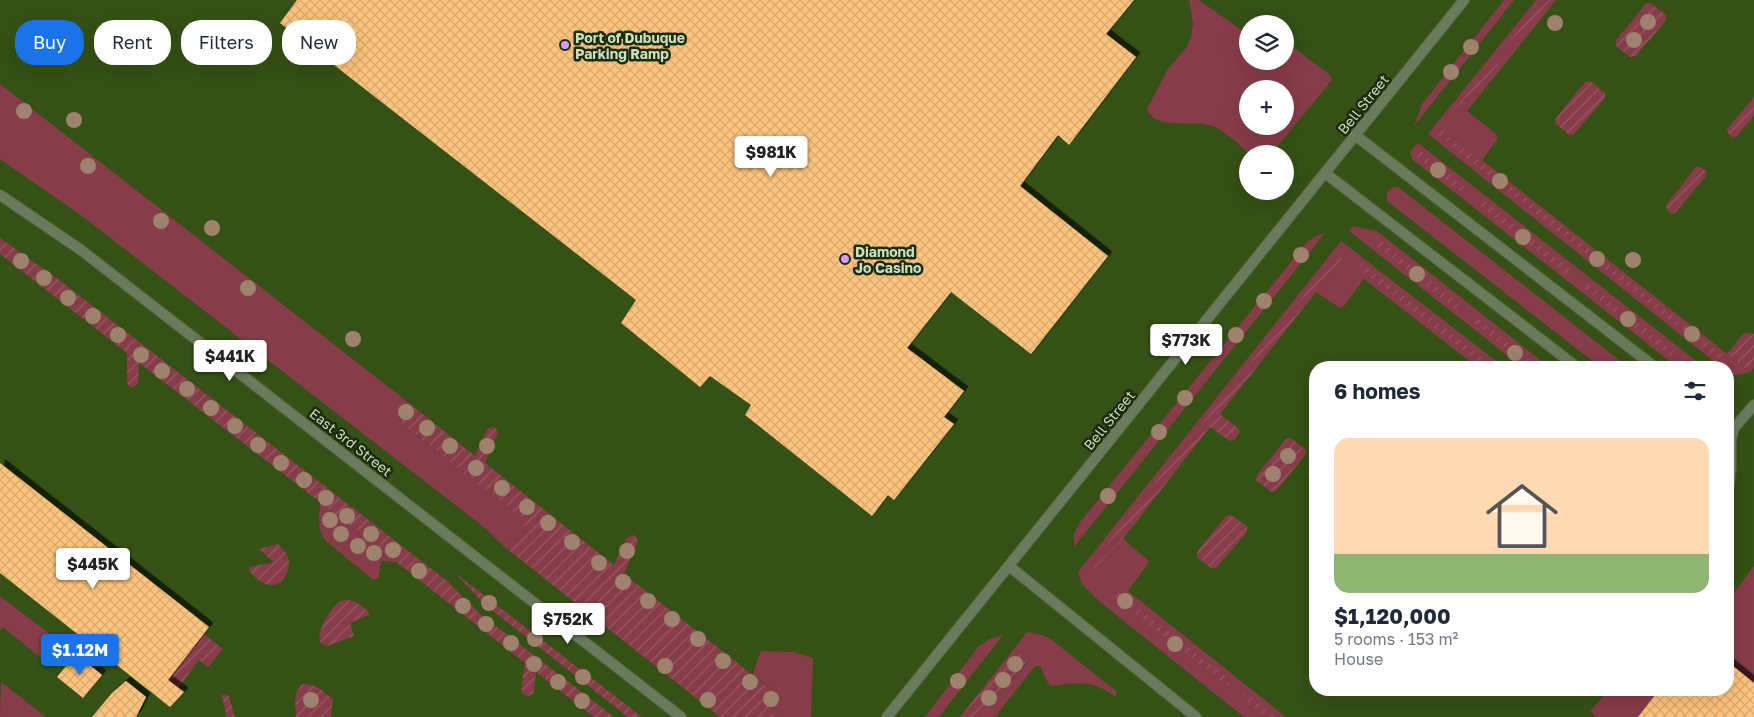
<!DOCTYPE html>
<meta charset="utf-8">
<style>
:root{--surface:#fff;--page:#f6f6f7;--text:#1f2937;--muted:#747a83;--accent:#1a73e8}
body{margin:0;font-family:"Golos Text",sans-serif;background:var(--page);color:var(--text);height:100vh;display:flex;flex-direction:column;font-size:19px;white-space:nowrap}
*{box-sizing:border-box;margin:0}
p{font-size:16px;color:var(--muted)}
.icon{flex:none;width:28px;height:28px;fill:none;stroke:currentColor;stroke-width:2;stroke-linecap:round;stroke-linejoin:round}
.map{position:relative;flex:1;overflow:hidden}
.details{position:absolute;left:1309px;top:361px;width:425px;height:335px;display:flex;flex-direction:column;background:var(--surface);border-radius:20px;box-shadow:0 5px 20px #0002}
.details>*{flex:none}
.top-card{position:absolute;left:15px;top:20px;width:475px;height:45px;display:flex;gap:10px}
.fabs{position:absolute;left:1239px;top:15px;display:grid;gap:10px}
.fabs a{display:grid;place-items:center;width:55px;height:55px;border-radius:50%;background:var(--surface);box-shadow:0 5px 20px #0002;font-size:25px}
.price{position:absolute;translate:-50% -42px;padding:0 11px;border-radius:5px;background:#fff;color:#222;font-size:16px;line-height:32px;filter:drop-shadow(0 1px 2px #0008)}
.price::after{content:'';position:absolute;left:50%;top:30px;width:15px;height:11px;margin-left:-8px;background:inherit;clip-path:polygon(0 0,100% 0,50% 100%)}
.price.on{background:var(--accent);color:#fff}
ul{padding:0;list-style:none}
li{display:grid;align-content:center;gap:10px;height:265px;padding:0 25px}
li span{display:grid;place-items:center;height:155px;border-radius:15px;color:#555}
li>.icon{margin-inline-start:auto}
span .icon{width:90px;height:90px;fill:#fffc;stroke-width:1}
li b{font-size:21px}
h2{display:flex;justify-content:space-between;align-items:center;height:60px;padding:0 25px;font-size:21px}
.pill{padding:0 18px;border-radius:20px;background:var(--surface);box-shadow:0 5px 20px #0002;font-size:18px;line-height:45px}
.pill.on{background:var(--accent);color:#fff}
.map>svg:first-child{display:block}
</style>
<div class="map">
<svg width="1754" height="717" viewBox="0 0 1754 717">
<defs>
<pattern id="garden-furrows" width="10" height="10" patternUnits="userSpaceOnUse" patternTransform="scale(1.25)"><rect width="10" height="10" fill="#873c49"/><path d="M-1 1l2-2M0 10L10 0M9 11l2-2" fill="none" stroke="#975861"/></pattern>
<pattern id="building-cross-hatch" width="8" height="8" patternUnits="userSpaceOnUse" patternTransform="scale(1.25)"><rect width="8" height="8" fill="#fcc37c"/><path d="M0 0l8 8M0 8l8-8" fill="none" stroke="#d6a96e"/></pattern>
<filter id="shadow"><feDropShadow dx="4.5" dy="-4.5" stdDeviation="0" flood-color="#0009"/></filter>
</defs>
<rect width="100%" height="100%" fill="#2e4711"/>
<path fill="#355115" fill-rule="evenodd" d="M0,0H1754V717H0ZM1248,24H1285V61H1248ZM1248,89H1285V126H1248ZM1248,154H1285V191H1248ZM1315,368H1728V690H1315Z"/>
<path fill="#873c49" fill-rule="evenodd" d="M1189,0H1199L1247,34L1248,61H1285V41L1330,75L1332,80L1271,154H1249C1238,144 1226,131 1212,126C1194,119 1154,131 1147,109L1168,69L1186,48L1191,37L1193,24ZM1248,89H1285V126H1248Z
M1504,0H1514L1414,126L1422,104Z
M1536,0H1556L1467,111L1496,134L1498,138L1482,160L1750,372C1742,374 1734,377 1728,373V368L1721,367L1428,134Z
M0,84L409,403L397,420L528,522L507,549L485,528L82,216L0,159Z
M1418,143L1704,367H1677L1412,159L1410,152Z
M1393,187H1398L1628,367H1600L1387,201V192Z
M1353,226L1377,231L1549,367H1522L1349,231Z
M1325,233L1074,547V534L1080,522L1307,242L1316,236Z
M1341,241L1504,367H1477L1364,279L1344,306L1340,308L1316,292L1342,259L1337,255L1095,568L1123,539L1149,561L1147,565L1128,591L1286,717H1244L1100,602L1082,584L1078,572Z
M320,502L397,562L381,561L378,579H372L326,541C316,529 320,516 320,502Z
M1754,566V683L1728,662V601Z
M0,596L59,641L42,659L3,627L0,630Z
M1027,632L1043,635L1052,640L1116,691L1117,693L1115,696C1097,684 1087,682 1065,684C1059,685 1055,687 1049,685L1040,666H1035L995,717H983L1028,661L1014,649Z
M1003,635L939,717H925L979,646L990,639Z
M762,651L793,652L813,658L811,717H778L772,712L782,698L753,674L760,653Z
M1,682L46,717H0Z
M1609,690H1659L1638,717H1597L1590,711Z"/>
<path fill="url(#garden-furrows)" d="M1543,0H1550L1443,132L1725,357L1722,362L1435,133Z
M1650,3L1666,15V20L1636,56L1630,57L1616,46V40L1646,4Z
M1590,81L1605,93V98L1574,134L1569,135L1555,123L1556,118L1585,82Z
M1754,97V116L1737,136L1733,138L1728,133L1727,129Z
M1418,149L1470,191L1466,196L1413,154Z
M1696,167H1701L1706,171L1707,175L1676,212L1672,214L1667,209L1666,205Z
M1484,201L1570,269L1566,274L1480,206Z
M0,238L58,279L447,581L479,613L614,717H594L536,672L534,692L532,695L527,696L523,694L521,689L525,663L320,502L139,363L138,384L133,387L129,386L127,382V353L0,254Z
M1377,238L1462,306L1458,311L1372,242Z
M1337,254L1342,259L1220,414L1239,429L1240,432L1234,440L1230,441L1210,427L1123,539L1095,568L1090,565Z
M1362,263L1494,367H1484L1358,268Z
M1588,283L1673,351L1670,356L1584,288Z
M1474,315L1540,367H1530L1470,320Z
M1747,333L1754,334V368L1750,372L1727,354L1743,334Z
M409,403L475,456L488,428L495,427L498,433L485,463L614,565L627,537L635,535L638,541L624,574L782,698L772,712L778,717H720L507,549L527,522L397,420Z
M1291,438L1306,450V454L1276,491L1271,492L1256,480L1257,475L1286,439Z
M1231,515L1247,526V532L1216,568H1211L1197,557V552L1226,516Z
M278,544C282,548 286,552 288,557C292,567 284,585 272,585C264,586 252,576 249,570L250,567L274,562L259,549Z
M455,573L642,717H628L484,604Z
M1119,593L1231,681L1227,686L1115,597Z
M346,600C355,600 362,606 369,612V615L350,623L354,636L328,646C307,645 330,608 339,602C342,600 344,600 346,600Z
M204,634L223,649L208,667L199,660L178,688L168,680Z
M1014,649L1028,660L983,717H960Z
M303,684C316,683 324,692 333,699L331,717H296C295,706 293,691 303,684Z
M1245,692L1277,717H1266L1241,697Z
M221,694L229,696L235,717H227Z"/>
<path fill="url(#building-cross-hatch)" filter="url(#shadow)" d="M297,0H1134L1106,34L1136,57L1069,145L1058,135L1020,186L1108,256L1031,354L951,292L907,348L964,391L944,417L954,424L894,500L888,495L872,516L745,415L751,405L710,376L700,387L621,323L636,300L280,23Z
M0,463L209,627L168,680L184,692L170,707L0,573Z
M76,654L102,675L83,698L57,677Z
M1728,662L1754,683V717H1638L1659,690H1728Z
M126,681L146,697L136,717H92L112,693Z"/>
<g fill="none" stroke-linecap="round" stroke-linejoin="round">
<g stroke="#4d6533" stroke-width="12">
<path id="service" d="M1355,135L1656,368
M1325,173L1578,368
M1729,485L1731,468V440L1734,428L1754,405
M1009,566L1196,717"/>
</g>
<g stroke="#4d6533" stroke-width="12">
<path id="tertiary" d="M0,195L81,250L681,717
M887,717L1464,0"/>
</g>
<use href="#service" stroke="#6a7b5d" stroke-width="10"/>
<use href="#tertiary" stroke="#6a7b5d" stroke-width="10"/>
</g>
<g fill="#9e826e">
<circle cx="1648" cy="22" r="8"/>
<circle cx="1555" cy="23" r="8"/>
<circle cx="1634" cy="40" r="8"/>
<circle cx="1471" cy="47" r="8"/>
<circle cx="1451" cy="72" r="8"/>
<circle cx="24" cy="111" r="8"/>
<circle cx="74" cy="120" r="8"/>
<circle cx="88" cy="166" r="8"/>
<circle cx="1438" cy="170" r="8"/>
<circle cx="1500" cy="181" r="8"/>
<circle cx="161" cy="221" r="8"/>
<circle cx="212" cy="228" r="8"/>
<circle cx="1523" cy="237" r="8"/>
<circle cx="1301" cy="255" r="8"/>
<circle cx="1597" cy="259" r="8"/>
<circle cx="1633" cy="260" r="8"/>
<circle cx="21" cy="261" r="8"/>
<circle cx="1417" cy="274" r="8"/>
<circle cx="44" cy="278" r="8"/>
<circle cx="248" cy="288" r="8"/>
<circle cx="68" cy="298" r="8"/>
<circle cx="1264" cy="301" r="8"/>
<circle cx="93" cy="316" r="8"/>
<circle cx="1628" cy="319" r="8"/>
<circle cx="1692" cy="334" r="8"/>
<circle cx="118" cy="335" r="8"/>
<circle cx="1236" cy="335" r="8"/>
<circle cx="353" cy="339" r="8"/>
<circle cx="1515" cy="353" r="8"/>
<circle cx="141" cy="355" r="8"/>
<circle cx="162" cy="371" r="8"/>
<circle cx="187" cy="389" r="8"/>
<circle cx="1185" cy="398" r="8"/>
<circle cx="211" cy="408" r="8"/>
<circle cx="406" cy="412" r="8"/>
<circle cx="235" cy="426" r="8"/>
<circle cx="427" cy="428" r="8"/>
<circle cx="1159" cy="432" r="8"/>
<circle cx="258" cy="445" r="8"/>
<circle cx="450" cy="446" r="8"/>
<circle cx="487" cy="446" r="8"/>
<circle cx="1288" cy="456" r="8"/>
<circle cx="281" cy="463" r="8"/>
<circle cx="476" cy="468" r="8"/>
<circle cx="1273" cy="474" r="8"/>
<circle cx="304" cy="480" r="8"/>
<circle cx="502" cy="488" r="8"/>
<circle cx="1108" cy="496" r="8"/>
<circle cx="326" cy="498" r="8"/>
<circle cx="527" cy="507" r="8"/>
<circle cx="347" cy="516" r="8"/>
<circle cx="330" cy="520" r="8"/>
<circle cx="548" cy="523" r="8"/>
<circle cx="341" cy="534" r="8"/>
<circle cx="371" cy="534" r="8"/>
<circle cx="572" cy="542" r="8"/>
<circle cx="358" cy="546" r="8"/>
<circle cx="393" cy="550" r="8"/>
<circle cx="627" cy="551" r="8"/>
<circle cx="374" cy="553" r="8"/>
<circle cx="599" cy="563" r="8"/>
<circle cx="419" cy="571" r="8"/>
<circle cx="623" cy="582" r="8"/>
<circle cx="648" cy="601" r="8"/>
<circle cx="1125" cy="601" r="8"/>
<circle cx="489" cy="603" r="8"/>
<circle cx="463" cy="606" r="8"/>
<circle cx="672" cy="619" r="8"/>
<circle cx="486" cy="624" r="8"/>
<circle cx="535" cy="639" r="8"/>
<circle cx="698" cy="639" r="8"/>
<circle cx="511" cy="643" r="8"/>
<circle cx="1175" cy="644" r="8"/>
<circle cx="723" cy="661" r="8"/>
<circle cx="534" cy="664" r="8"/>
<circle cx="1015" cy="664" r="8"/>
<circle cx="665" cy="666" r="8"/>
<circle cx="583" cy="677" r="8"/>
<circle cx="1003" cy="680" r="8"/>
<circle cx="958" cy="681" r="8"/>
<circle cx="558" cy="682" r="8"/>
<circle cx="750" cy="682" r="8"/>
<circle cx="989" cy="698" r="8"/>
<circle cx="771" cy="699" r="8"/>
<circle cx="311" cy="700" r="8"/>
<circle cx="708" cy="700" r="8"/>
<circle cx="582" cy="701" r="8"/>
</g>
<g fill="#d59bfa" stroke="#1c2a0d" stroke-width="2">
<circle cx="565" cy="45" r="5"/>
<circle cx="845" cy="259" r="5"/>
</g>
<g text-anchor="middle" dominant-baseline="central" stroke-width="5" stroke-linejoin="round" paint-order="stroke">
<g font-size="14" font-weight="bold" fill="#cbdfbb" stroke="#1c2a0d" text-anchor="start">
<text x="575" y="37">Port of Dubuque<tspan x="575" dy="16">Parking Ramp</tspan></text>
<text x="855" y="251">Diamond<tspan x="855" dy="16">Jo Casino</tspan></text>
</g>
<g font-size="14" fill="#cbdfbb" stroke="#1c2a0d">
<text transform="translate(1363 104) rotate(-51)">Bell Street</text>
<text transform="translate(1109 420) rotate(-51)">Bell Street</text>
<text transform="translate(351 442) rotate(38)">East 3rd Street</text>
</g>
</g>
</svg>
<div class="fabs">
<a><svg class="icon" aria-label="layers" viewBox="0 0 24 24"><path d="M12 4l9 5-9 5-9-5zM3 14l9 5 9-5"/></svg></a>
<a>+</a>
<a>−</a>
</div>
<b class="price" style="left:771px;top:178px">$981K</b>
<b class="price" style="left:1186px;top:366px">$773K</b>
<b class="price" style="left:230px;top:382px">$441K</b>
<b class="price" style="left:93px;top:590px">$445K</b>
<b class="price" style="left:568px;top:645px">$752K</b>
<b class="price on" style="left:80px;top:676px">$1.12M</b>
<div class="top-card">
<a class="pill on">Buy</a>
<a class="pill">Rent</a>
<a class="pill">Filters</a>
<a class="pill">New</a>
</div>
<section class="details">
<h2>6 homes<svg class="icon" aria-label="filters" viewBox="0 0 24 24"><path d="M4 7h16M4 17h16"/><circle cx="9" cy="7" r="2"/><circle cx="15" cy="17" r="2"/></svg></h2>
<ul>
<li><span style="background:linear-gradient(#ffd9b3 75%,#8fb573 0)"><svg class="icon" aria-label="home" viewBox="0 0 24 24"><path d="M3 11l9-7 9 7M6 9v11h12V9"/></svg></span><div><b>$1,120,000</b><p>5 rooms · 153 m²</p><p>House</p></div></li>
</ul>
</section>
</div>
